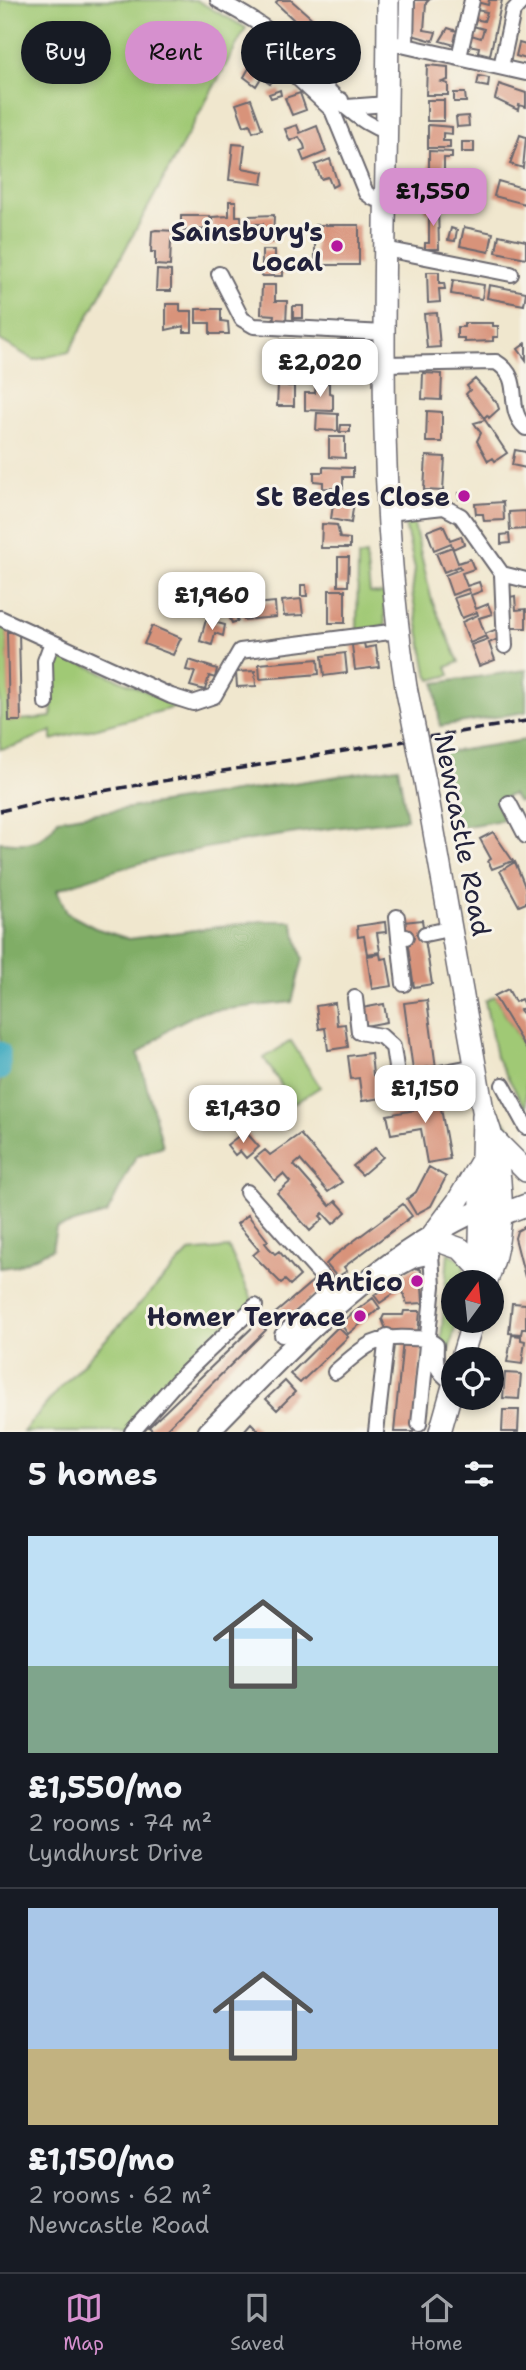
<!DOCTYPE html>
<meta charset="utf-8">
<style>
:root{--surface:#171b24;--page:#242831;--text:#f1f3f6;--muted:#9ea1a6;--line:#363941;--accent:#d690ce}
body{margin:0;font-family:"Shantell Sans",sans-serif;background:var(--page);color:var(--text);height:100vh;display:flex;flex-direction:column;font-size:26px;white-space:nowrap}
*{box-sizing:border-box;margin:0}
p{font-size:23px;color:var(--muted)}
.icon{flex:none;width:38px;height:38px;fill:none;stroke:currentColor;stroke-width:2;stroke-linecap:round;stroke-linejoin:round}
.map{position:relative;height:1432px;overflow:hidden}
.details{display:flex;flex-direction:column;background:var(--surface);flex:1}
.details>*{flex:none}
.banner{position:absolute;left:21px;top:21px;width:485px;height:63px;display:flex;gap:14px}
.needle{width:46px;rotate:15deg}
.controls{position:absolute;left:441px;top:1270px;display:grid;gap:14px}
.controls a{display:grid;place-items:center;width:63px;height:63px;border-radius:50%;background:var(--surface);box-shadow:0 4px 10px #0003;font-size:35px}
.price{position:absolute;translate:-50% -60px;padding:0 16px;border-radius:14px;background:#fff;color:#222;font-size:23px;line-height:46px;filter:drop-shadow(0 2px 4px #0008)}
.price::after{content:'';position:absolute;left:50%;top:42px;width:21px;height:16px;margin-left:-10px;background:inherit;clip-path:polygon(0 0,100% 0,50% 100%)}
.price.selected{background:var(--accent);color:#111}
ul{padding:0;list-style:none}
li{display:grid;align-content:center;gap:14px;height:371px;padding:0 28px}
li+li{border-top:2px solid var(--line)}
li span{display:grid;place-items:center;height:217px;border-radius:0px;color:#555}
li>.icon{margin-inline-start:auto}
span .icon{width:126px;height:126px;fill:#fffc;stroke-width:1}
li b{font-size:30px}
h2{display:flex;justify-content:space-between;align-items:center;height:84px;padding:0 28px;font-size:30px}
.chip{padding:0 24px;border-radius:32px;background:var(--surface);box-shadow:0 4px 10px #0003;font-size:24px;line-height:63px}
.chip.selected{background:var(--accent);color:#111}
.tab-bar{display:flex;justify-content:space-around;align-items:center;height:98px;border-top:2px solid var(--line);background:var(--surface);font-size:19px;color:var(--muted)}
.tab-bar a{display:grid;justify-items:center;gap:4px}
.tab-bar .selected{color:var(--accent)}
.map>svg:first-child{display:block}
</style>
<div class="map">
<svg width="526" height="1432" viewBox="0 0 526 1432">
<rect width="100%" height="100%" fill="#f7f3e8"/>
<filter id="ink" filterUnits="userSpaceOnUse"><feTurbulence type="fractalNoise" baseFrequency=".0143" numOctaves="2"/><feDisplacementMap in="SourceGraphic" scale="14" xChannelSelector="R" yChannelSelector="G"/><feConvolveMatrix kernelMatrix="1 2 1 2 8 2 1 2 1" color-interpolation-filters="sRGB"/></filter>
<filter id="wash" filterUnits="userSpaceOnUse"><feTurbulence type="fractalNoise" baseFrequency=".00686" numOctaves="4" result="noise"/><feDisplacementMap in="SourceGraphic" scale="28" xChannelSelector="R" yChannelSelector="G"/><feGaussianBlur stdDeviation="1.57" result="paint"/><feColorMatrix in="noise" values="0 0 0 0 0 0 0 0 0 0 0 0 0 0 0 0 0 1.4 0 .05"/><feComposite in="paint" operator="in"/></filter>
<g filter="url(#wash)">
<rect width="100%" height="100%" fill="#f0e7ce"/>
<path fill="#a0c974" stroke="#617658" stroke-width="2" d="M0,0H196L246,28L69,352L34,360L0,340Z
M412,516L432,601L459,662L447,667L450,675L431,680L427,672L412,593L415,569L404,520Z
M366,555L370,593L384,594L385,626L357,632L358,557Z
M0,624L7,626L10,721L52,717L51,662L60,654L180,706L52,740V731L15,746L0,749Z
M494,996L526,1049V1109L496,1057L485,1001Z
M291,1041L320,1087L293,1104L264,1058Z
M504,1120L526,1150V1166L504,1133Z
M229,1248L255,1306L132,1432H23L58,1390L189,1252Z
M448,1252L464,1262V1283H453V1321H457L445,1366H439Z"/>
<path fill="#80ad66" stroke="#516850" stroke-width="2" d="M526,670V712L440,726L435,683Z
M526,740V801L518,802L512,794L496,802L503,820L454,828L442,753Z
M398,767L407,819C288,833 169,847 57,890L67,913L95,928L129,939L261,921H292L303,959L292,1002L200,1012L173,1026L138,1054L163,1146L136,1156L107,1214L56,1228L52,1249L16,1266L0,1268V842C29,845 43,845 58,819Z"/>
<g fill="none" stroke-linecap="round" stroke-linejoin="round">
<path stroke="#41aac0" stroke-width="21" d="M0,1052V1070"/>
</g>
<g id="blocks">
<path fill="#d8937a" d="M278,0H291L323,28L313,38L276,3Z
M414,0H429L426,3L424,30L436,32L433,41L412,35Z
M489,0H502L490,55L478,52L479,47L468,45L471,35L481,38L484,29L473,26L474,19L484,21L487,12L476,10L477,2L488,5Z
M448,28L460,32L458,46L440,41Z
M326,32L345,48L335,59L316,42Z
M519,43L526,45V59L516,56Z
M256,56L270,66L267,70L275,76L270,84L261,78L256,86L244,77Z
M427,65L448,67V80L442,82L448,84V95H426Z
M479,76L489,78L488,87L477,85Z
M499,84L526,93V107L519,105L518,110L495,99Z
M280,90L281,95L271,98L269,94Z
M300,93L306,110L292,115L285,98Z
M454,93H465L466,102H454Z
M251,99L262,129L253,132L250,124L244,126L236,104Z
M427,100H444V121H427Z
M468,116L469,126L457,127L456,117Z
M297,125L300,133L317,126L326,152L304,161L300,151L305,149L304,145L299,137L290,141L285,129Z
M428,125L452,127V134L443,133V141H450V148H428Z
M520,135L526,137L523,168L510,164Z
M462,142H474V152H462Z
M233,144L245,145L242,168L264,172L262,184L229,180Z
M429,151L452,152V158H444V175H429Z
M330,159L338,184L332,187L328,177L321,179L315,165Z
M449,174H455L456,182H449Z
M428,179L444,180V201H428Z
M498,181L526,189L525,204L494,196Z
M229,201H236V216H241L242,231H220V228H212V217L229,216Z
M425,205L438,206L439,249H425V243H429V212H425Z
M274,215L273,242H262L263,224H248L249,216Z
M181,216H210V229L181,231Z
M315,225H359V265H315Z
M464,227L493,233L489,252L460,246Z
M451,228L457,230L455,241L448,240Z
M156,230L177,231V240H171L170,266L155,265V252H151L152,231Z
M499,235L526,241V258L496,252Z
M262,250H275V267H283V276H262Z
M157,270L171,271V291H156Z
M427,272H439V283H444L445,289H439L440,302L428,303Z
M453,280L484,285L482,299L451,294Z
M262,285H275V301H287L286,324H273L274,315L261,314Z
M489,285L526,292L524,305L487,298Z
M166,304H180V311H192V332H184V326L166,330Z
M293,306H303V318H293Z
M196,309H221V321L228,322L229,334H210V323H196Z
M437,313L440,347L427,348L424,314Z
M464,323H493V326H498V337H493V341L464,342V338H457V327H464Z
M278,340H293L292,363L277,362Z
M526,343V360L518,349Z
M423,373L442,374L441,400L422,399Z
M475,379L497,403L499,409L489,418L487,415L484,418L466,394L470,390L467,386Z
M316,383H329V393L333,394V411L305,410V393H315Z
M278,386H294V406H277Z
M427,411L442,412V442H426Z
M317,413L338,414V431L316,430Z
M485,420L507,453L495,461L493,458L488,461L477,441L481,433L474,423Z
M341,425H350V432H340Z
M329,437H345V458L329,457Z
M515,450L526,452V468L512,465Z
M426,456L445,457L443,491L424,490Z
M323,467L353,468V477H343V489L323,488V482L314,481V472H323Z
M459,493H469V499H459Z
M334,498L354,501L351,523L331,519Z
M503,502L504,520L484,521L483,514H476L475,504Z
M526,511V529L510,530L509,512Z
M322,524L337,525L340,538L350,539V548H321Z
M443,525L450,540L461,536L464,544L453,549L451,543L434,550L427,531Z
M509,534L510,543L501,544V535Z
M452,547L458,563L470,559L474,569L462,573L467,586L479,582L482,591L471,595L476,609L488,604L492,614L479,618L485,634L497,629L500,638L489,643L495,660L479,666L471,645L488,639L486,636L470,643L462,622L478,615L477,612L462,618L454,598L470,593L468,589L452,595L445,575L461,569L459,566L444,572L436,553Z
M338,557H349L348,586H338Z
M301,585H306L307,596H301Z
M329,590H345V623H329Z
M515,596L516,610L526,609V628H512L510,597Z
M301,599L303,615L284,616L282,601Z
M275,602L276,617L244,620L242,605Z
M232,609L238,621L232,623L227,612Z
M206,620L225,625L223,636L215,633L212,645L200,641Z
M152,626L181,638L173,655L144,644Z
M7,632H19L21,721H9Z
M364,643L365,648L376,646L379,667L355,670L352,645Z
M345,653L347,673L324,676L322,656Z
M318,659L319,674L260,679L259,664Z
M189,660L217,669L215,678L209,676L205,690L190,686L195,672L186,670Z
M255,671L256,686L237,687L236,672Z
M493,832L513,861L492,869L488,861L491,859L480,839Z
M515,862L526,889V903L519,906L500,871Z
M422,920L432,984L414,987L404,922Z
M385,922L386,932L377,933L380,952L367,954L364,936L358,937L357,926Z
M380,954L381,959L387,958L392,986L372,989L367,956Z
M508,989L515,1002L521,999L525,1007L520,1010L526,1017V1049L494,996Z
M427,1000L436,1068L413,1070L404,1003Z
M335,1003L337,1025L345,1024L348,1047L328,1050L325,1028L319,1029L316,1006Z
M384,1004L387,1022L365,1026L362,1008Z
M371,1053L373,1075L379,1074L382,1098L362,1101L359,1078L351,1079L348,1056Z
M437,1086L450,1159L427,1163L421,1129L391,1134L387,1115L421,1109L417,1090Z
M245,1131L259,1147L246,1158L240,1151L235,1155L227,1145Z
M300,1134L342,1182L328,1192L300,1160L294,1165L330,1206L336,1201L346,1212L333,1224L323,1213L320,1216L323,1219L310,1231L277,1193L290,1182L283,1174L275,1181L255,1158L265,1150L270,1155Z
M375,1148L383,1157L362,1175L353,1166Z
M429,1167L446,1177L431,1206L416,1214L407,1199L416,1192Z
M403,1204L412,1216L344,1267L347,1271L337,1277L326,1264L335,1255Z
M248,1215L268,1241L265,1243L269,1248L275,1254L279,1251L300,1276L290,1285L285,1280L281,1283L253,1255L259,1250L237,1224Z
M526,1226V1277H525L515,1238L517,1231Z
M415,1267L421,1270L423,1303L407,1304L402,1288L380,1303L374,1295Z
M314,1280L322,1289L280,1325L272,1316Z
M373,1298L380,1308L348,1334L340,1323Z
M512,1303L526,1304V1329H522L521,1334L509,1333Z
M404,1311H420L418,1334H388L382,1319L384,1315H403Z
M258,1322L266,1330L163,1432H154L149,1427Z
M338,1327L348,1337L300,1383L290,1374Z
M512,1335L521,1336V1340L525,1341L522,1364L507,1362Z
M403,1340L423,1342L413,1432H394Z
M505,1373L521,1374L519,1399L503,1398Z
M285,1381L295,1392L277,1410L266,1399Z
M503,1410H519L518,1432H502Z
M251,1423L258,1430L256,1432H243Z"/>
</g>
</g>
<g filter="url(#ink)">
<use href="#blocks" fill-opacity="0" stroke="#6a676e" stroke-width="2"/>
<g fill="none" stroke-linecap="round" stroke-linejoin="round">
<g stroke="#6a676e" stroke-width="18">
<path id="minor" d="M218,0C242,13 266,26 286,45C317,75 345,118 387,132
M388,42L526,73
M406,45L407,0
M459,57L472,0
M501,67L513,11L523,0
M290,71L332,110
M341,100L332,110L366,193L373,198L387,202
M347,107L387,104
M385,249L511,274
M219,274L242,319L254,326L384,333
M384,364L496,362C526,380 503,407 526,428
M388,513L444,507L461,516L502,574L526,580
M502,574L505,646
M0,618L171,696L193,703L214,696L240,651L398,631
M46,703L45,661L52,642
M509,803L526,836
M397,917L399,938
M425,934L453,928
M404,984L399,938L406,937
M355,998L359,1032L381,1036L393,1047L398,1081L476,1066
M398,1081L400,1096
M503,1085L526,1127
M247,1192L342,1299
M388,1274L414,1260L432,1256
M282,1335L332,1289
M335,1372C362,1349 373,1335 410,1338C420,1338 427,1338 436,1345C435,1366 436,1371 453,1383
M419,1424L433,1286L430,1238
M132,1432L177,1381L255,1306
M376,1432L387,1336"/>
</g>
<g stroke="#6a676e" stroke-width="23">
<path id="major" d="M208,1432C291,1348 372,1258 482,1209"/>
</g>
<g stroke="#6a676e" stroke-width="24">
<path id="highway" d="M388,0C388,229 371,460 406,687
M425,781L483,1110C504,1164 509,1227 486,1283
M495,1140L526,1171
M492,1218L526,1205
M479,1268L461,1249L430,1238L457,1202L480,1163
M479,1282L483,1115
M461,1360L473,1321
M440,1432L453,1386"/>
</g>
<use href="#minor" stroke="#fff" stroke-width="14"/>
<use href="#major" stroke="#fff" stroke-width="19"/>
<use href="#highway" stroke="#fff" stroke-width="21"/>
<path stroke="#22223b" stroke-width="3.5" stroke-dasharray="10 5" stroke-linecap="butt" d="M0,811L54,799L526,721"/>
<g stroke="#6a676e" stroke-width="24" stroke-linecap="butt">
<path id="highway-bridge" d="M406,687L425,781"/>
</g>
<use href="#highway-bridge" stroke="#fff" stroke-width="21"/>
</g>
</g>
<g fill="#b5179e" stroke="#f7f3e8" stroke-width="2.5">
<circle cx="337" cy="246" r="7"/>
<circle cx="464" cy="496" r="7"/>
<circle cx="417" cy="1281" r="7"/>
<circle cx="360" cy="1316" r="7"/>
</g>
<g text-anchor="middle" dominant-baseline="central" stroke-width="6" stroke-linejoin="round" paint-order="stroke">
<g font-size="26" font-weight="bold" fill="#22223b" stroke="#f7f3e8" text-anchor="end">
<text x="323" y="231">Sainsbury's<tspan x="323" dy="30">Local</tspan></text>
<text x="450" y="496">St Bedes Close</text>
<text x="403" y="1281">Antico</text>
<text x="346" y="1316">Homer Terrace</text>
</g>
<g font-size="26" fill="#22223b" stroke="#f7f3e8">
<text transform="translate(463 835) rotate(79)">Newcastle Road</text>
</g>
</g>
</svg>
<div class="controls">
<a><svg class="needle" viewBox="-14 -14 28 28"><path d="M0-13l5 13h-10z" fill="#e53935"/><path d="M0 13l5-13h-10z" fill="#9ea1a6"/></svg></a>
<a><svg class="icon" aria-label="locate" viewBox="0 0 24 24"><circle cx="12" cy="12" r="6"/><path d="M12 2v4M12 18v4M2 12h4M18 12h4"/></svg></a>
</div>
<b class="price selected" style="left:433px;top:228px">£1,550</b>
<b class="price" style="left:320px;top:399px">£2,020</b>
<b class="price" style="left:212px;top:632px">£1,960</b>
<b class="price" style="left:425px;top:1125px">£1,150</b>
<b class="price" style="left:243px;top:1145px">£1,430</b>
<div class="banner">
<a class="chip">Buy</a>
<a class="chip selected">Rent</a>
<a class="chip">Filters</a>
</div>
</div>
<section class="details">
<h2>5 homes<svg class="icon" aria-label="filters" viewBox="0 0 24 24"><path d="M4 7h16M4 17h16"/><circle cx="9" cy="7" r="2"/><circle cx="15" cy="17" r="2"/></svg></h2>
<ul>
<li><span style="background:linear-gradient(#bfe0f5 60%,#7fa58c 0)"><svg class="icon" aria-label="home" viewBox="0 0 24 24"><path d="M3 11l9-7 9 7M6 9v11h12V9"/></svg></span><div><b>£1,550/mo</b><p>2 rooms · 74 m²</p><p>Lyndhurst Drive</p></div></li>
<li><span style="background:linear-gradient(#a9c7e8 65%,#c2b280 0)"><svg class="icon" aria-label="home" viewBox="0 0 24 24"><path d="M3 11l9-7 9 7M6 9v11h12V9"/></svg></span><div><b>£1,150/mo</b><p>2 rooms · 62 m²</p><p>Newcastle Road</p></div></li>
</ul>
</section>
<nav class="tab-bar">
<a class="selected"><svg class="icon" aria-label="map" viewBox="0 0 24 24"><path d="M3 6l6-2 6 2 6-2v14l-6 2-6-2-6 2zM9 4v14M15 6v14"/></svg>Map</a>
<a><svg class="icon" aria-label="saved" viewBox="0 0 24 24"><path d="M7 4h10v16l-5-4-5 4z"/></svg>Saved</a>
<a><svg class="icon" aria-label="home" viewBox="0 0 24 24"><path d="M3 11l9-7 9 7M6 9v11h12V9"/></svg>Home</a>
</nav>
